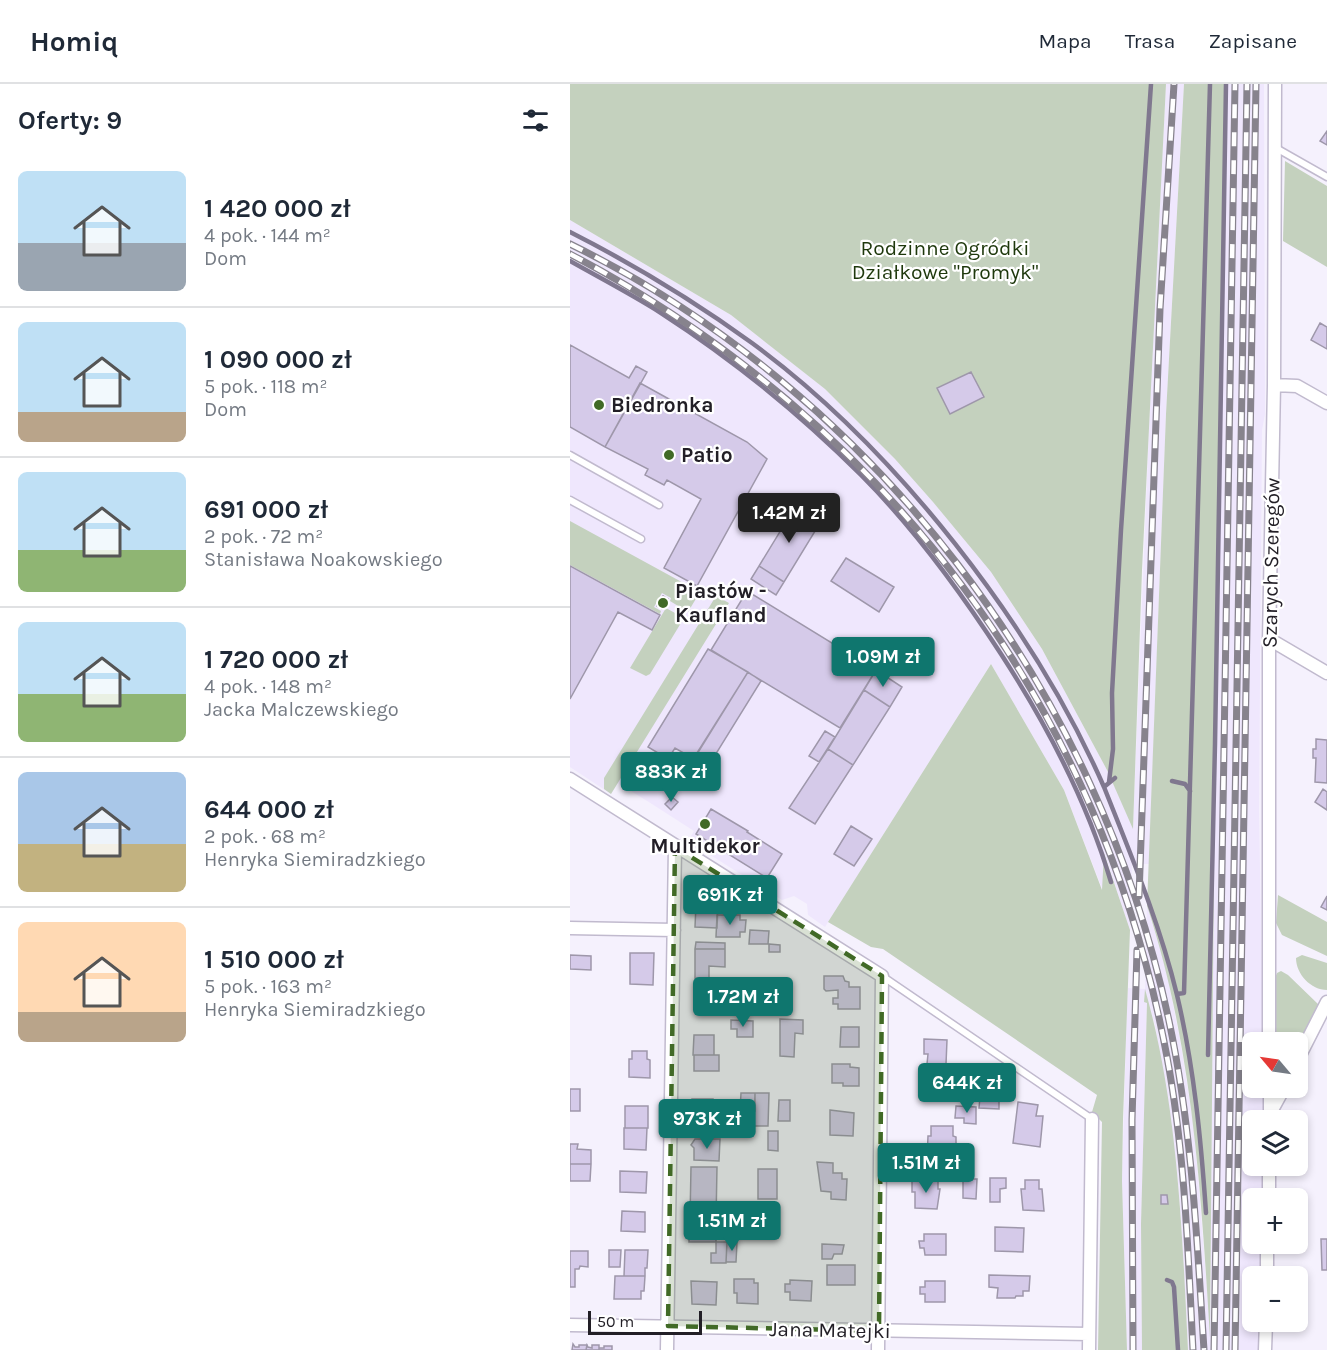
<!DOCTYPE html>
<html lang="pl">
<meta charset="utf-8">
<style>
:root{--surface:#fff;--page:#f2f2f3;--text:#1f2937;--muted:#747a83;--line:#e0e1e3;--accent:#0f766e}
body{margin:0;font-family:Karla,sans-serif;background:var(--page);color:var(--text);height:100vh;display:flex;flex-direction:column;font-size:22px;white-space:nowrap}
*{box-sizing:border-box;margin:0}
p{font-size:20px;color:var(--muted)}
.icon{flex:none;width:33px;height:33px;fill:none;stroke:currentColor;stroke-width:2;stroke-linecap:round;stroke-linejoin:round}
.map{position:relative;flex:1;overflow:hidden}
.sheet{display:flex;flex-direction:column;background:var(--surface);width:570px}
.sheet>*{flex:none}
.needle{width:39px;rotate:299deg}
.tools{position:absolute;left:672px;top:948px;display:grid;gap:12px}
.tools a{display:grid;place-items:center;width:66px;height:66px;border-radius:9px;background:var(--surface);box-shadow:0 3px 9px #0003;font-size:30px}
.scale{position:absolute;left:18px;bottom:15px;width:114px;box-sizing:border-box;padding-left:6px;border:3px solid #221f26;border-top:0;font-size:16px;line-height:21px;white-space:nowrap;color:#221f26;-webkit-text-stroke:4px #fff;paint-order:stroke}
.price{position:absolute;translate:-50% -51px;padding:0 14px;border-radius:6px;background:var(--accent);color:#fff;font-size:20px;line-height:39px;filter:drop-shadow(0 2px 3px #0008)}
.price::after{content:'';position:absolute;left:50%;top:36px;width:18px;height:14px;margin-left:-9px;background:inherit;clip-path:polygon(0 0,100% 0,50% 100%)}
.price.current{background:#222;color:#fff}
ul{padding:0;list-style:none}
li{display:flex;align-items:center;gap:18px;height:150px;padding:0 18px}
li+li{border-top:2px solid var(--line)}
li span{display:grid;place-items:center;flex:none;width:168px;height:120px;border-radius:9px;color:#555}
li>.icon{margin-inline-start:auto}
span .icon{width:72px;height:72px;fill:#fffc;stroke-width:1}
li b{font-size:26px}
h2{display:flex;justify-content:space-between;align-items:center;height:72px;padding:0 18px;font-size:26px}
header{display:flex;align-items:center;gap:36px;box-sizing:border-box;height:84px;padding:0 30px;background:var(--surface);border-bottom:2px solid var(--line)}
header strong{font-size:28px}
nav{display:flex;gap:33px;margin-inline-start:auto;font-size:21px}
main{display:flex;flex:1;min-height:0}
.map>svg:first-child{display:block}
</style>
<header>
<strong>Homiq</strong>
<nav><a>Mapa</a><a>Trasa</a><a>Zapisane</a></nav>
</header>
<main>
<section class="sheet">
<h2>Oferty: 9<svg class="icon" aria-label="filters" viewBox="0 0 24 24"><path d="M4 7h16M4 17h16"/><circle cx="9" cy="7" r="2"/><circle cx="15" cy="17" r="2"/></svg></h2>
<ul>
<li><span style="background:linear-gradient(#bfe0f5 60%,#9aa5b1 0)"><svg class="icon" aria-label="home" viewBox="0 0 24 24"><path d="M3 11l9-7 9 7M6 9v11h12V9"/></svg></span><div><b>1 420 000 zł</b><p>4 pok. · 144 m²</p><p>Dom</p></div></li>
<li><span style="background:linear-gradient(#bfe0f5 75%,#b9a48a 0)"><svg class="icon" aria-label="home" viewBox="0 0 24 24"><path d="M3 11l9-7 9 7M6 9v11h12V9"/></svg></span><div><b>1 090 000 zł</b><p>5 pok. · 118 m²</p><p>Dom</p></div></li>
<li><span style="background:linear-gradient(#bfe0f5 65%,#8fb573 0)"><svg class="icon" aria-label="home" viewBox="0 0 24 24"><path d="M3 11l9-7 9 7M6 9v11h12V9"/></svg></span><div><b>691 000 zł</b><p>2 pok. · 72 m²</p><p>Stanisława Noakowskiego</p></div></li>
<li><span style="background:linear-gradient(#bfe0f5 60%,#8fb573 0)"><svg class="icon" aria-label="home" viewBox="0 0 24 24"><path d="M3 11l9-7 9 7M6 9v11h12V9"/></svg></span><div><b>1 720 000 zł</b><p>4 pok. · 148 m²</p><p>Jacka Malczewskiego</p></div></li>
<li><span style="background:linear-gradient(#a9c7e8 60%,#c2b280 0)"><svg class="icon" aria-label="home" viewBox="0 0 24 24"><path d="M3 11l9-7 9 7M6 9v11h12V9"/></svg></span><div><b>644 000 zł</b><p>2 pok. · 68 m²</p><p>Henryka Siemiradzkiego</p></div></li>
<li><span style="background:linear-gradient(#ffd9b3 75%,#b9a48a 0)"><svg class="icon" aria-label="home" viewBox="0 0 24 24"><path d="M3 11l9-7 9 7M6 9v11h12V9"/></svg></span><div><b>1 510 000 zł</b><p>5 pok. · 163 m²</p><p>Henryka Siemiradzkiego</p></div></li>
</ul>
</section>
<div class="map">
<svg width="757" height="1266" viewBox="0 0 757 1266">
<rect width="100%" height="100%" fill="#f5f1fd"/>
<path fill="#efe7fd" d="M596,0H614L596,330L579,780H562L560,846L535,771L533,807L494,706L421,580L255,843L238,831L237,820L224,812L212,816L118,757L124,747L82,720L48,699L41,710L0,683V136L161,231L255,305L325,375L363,418L421,488L472,565L537,686L563,743L581,296Z
M656,0H694L695,330L692,346L689,727L693,958H682V1004H693L694,1036H682V1082H694V1114H682V1160H695V1192H682V1238H693L692,1266H618L611,1133L607,1089L585,941L575,907L574,918H577L571,1140L572,1266H557L552,1097L557,923L558,904L575,905L577,822L596,884L611,961L624,1044L640,1242L645,660Z"/>
<path fill="#c4d1be" d="M0,0H596L572,486L563,745L537,686L472,565L421,488L363,418L325,375L255,305L161,231L0,136Z
M614,0H656L645,660L640,1254C631,1109 623,961 577,822L596,330Z
M715,77L757,102V183L713,157Z
M0,437L130,508L118,528L100,517L101,514L92,509L84,523L91,527L90,530L0,481Z
M146,512L159,519L41,710L34,705V694Z
M96,524L114,534L80,590L76,592L60,584Z
M421,580L494,706L532,806L534,769L560,846L553,1035L552,1097L557,1266H528L532,1038L522,1028L527,1011L313,865L301,863L258,838Z
M708,811L757,838V872L712,851L706,839Z
M732,871L757,879V906C741,906 726,890 726,874Z
M711,887L718,891L748,920L750,924L728,965V958H709L704,953L705,894L707,889Z
M575,905C608,1021 612,1146 618,1266H572L571,1140L577,919L574,918Z"/>
<g fill="none" stroke-linecap="round" stroke-linejoin="round">
<path stroke="#80788f" stroke-width="4.5" d="M0,148C63,180 124,217 182,259C325,364 463,541 534,703L545,694
M0,177C30,194 61,210 91,229C162,275 231,331 291,391C345,445 390,507 431,570C477,641 517,717 541,798
M602,697L615,700L620,707
M539,698L543,665L542,609L551,446L581,0
M534,703C561,771 590,840 607,911C624,983 631,1055 636,1129
M607,910L614,909L640,0
M638,971L645,660L656,0
M597,1196L602,1198L604,1203L608,1266"/>
</g>
<path fill="#d5cae9" stroke="#9e97aa" stroke-width="1.5" d="M757,47V61L750,57Z
M750,239L757,243V265L741,256Z
M0,261L59,294L66,282L77,288L35,363L0,343Z
M401,288L414,313L380,330L367,304Z
M70,299L177,358L197,375L127,502L94,484L131,415L97,396L94,401L75,391L78,385L35,363Z
M225,423L250,439L214,498L189,482Z
M276,474L324,503L309,528L261,497Z
M0,482L90,531L82,546L48,528L0,615Z
M189,482L214,498L206,511L181,495Z
M177,507L306,586L270,644L141,566Z
M93,512L98,515L92,525L87,522Z
M138,565L178,588L124,675L105,664L98,675L78,663Z
M306,586L332,603L320,623L294,606Z
M178,588L191,597L139,681L125,672Z
M294,606L320,623L283,681L258,665Z
M255,647L265,653L249,678L239,672Z
M746,655L757,656V699L745,698L746,674H743V665H746Z
M258,665L283,681L245,740L219,724Z
M753,705L757,708V726L745,718Z
M102,713L108,718L101,726L95,720Z
M141,725L178,747L177,748L212,770L197,794L126,750Z
M281,742L302,755L284,782L264,770Z
M757,812V826L751,823Z
M126,820L148,821L147,844L125,843Z
M147,831H170V836H176L175,848H170V853H146Z
M180,846L199,847L198,860H179Z
M126,858L155,859V865H125Z
M199,860L210,861V868H199Z
M125,865H155V883L139,882V895L125,894Z
M60,869H84L83,901L60,900Z
M0,871L21,872V886L0,885Z
M254,892H273L275,897L279,898V903H290V925H268V920H263V914H268V906L256,907L254,905Z
M210,935L233,936V950L225,949L224,973L210,972Z
M161,936L183,937V953H167V945H161Z
M271,943H289V963H270Z
M124,951H144V971H123Z
M354,955L377,956L376,980H357L358,970H354Z
M62,967H77V975L80,976V994L59,993V975H62Z
M124,971H149V987H124Z
M262,980H280V983L289,984V1002H273V999H262Z
M357,980H376V1005L353,1004L354,990H357Z
M415,1004L435,1005L434,1017H429V1025L409,1024L410,1013H414Z
M0,1005H10V1027H0Z
M171,1009H185V1027H170Z
M185,1009H199L198,1042H184Z
M122,1015H143L142,1037L122,1036Z
M209,1016H220V1037H208Z
M448,1018L468,1021L466,1032H473L470,1063L443,1059Z
M55,1022H78V1044H55Z
M386,1022L406,1023V1040L394,1039V1034H385Z
M260,1026L284,1029L283,1052L260,1051Z
M361,1042H383V1052L386,1053V1059L389,1062L385,1076L366,1077L357,1075L358,1052H361Z
M54,1044H77L76,1066L54,1065Z
M198,1047H208V1067L198,1066Z
M125,1055H150L149,1077L124,1076V1064L121,1061Z
M0,1060H8L7,1065L21,1066V1080H0Z
M247,1078L263,1079V1089H272V1095H277L276,1116L261,1115V1108L251,1107Z
M0,1080H21L20,1097H0Z
M121,1083H147L146,1136L120,1135Z
M188,1085H207V1115H188Z
M50,1087L77,1088L76,1109L50,1108Z
M420,1094H436V1104L430,1105V1118H420Z
M393,1095H407L406,1115L393,1114Z
M342,1096H368V1105H370L367,1125L345,1124V1108H342Z
M455,1096H469V1105H472L474,1127L453,1126L451,1105H455Z
M591,1111H597L598,1120H591Z
M52,1127L75,1128V1148L51,1147Z
M119,1135L146,1136V1158H119Z
M425,1143L454,1144L453,1168L425,1167Z
M354,1150H376V1171H355L354,1164H350L349,1157H354Z
M751,1155H757V1186H752Z
M146,1158H157L156,1179H141V1169H146Z
M157,1158H167L166,1178H156Z
M252,1160L274,1161L272,1170H264L262,1175H252Z
M39,1166H51L50,1183H39Z
M55,1166H78L77,1184H75V1192H54Z
M0,1167H18V1183L10,1182L9,1185H5V1203H0Z
M257,1181H285V1201H257Z
M419,1191L460,1192L459,1207H453V1212H446L445,1214H427L428,1204L419,1203Z
M45,1192H75L74,1207H71V1215H44Z
M164,1195H184V1199H188V1220L167,1219V1209H164Z
M220,1196L242,1197L241,1217L220,1216V1208H215V1200H220Z
M121,1197L147,1198L146,1221L122,1220Z
M355,1197H375V1218H355V1210H350V1203H355Z
M3,1260L5,1263H9V1261H17L16,1266H2Z
M17,1261L18,1263L22,1264V1261H29V1266H16Z
M34,1262H42V1266H29V1264H34Z"/>
<g fill="none" stroke-linecap="round" stroke-linejoin="round">
<g stroke="#c1bace" stroke-width="9">
<path id="service" d="M706,64L757,93
M0,371L89,421
M0,416L71,455
M312,892L522,1035"/>
</g>
<g stroke="#c1bace" stroke-width="15">
<path id="minor" d="M704,301L727,302L757,319
M699,555L757,589
M0,695L312,892L308,1266
M0,844L104,846
M699,958V555L704,301L705,0
M728,975L757,918
M700,1004V1036
M702,1026L714,1004
M699,1114V1082
M697,1192V1160
M0,1241L519,1250
M97,1266L105,763
M519,1266L522,1035
M695,1266L696,1238"/>
</g>
<use href="#service" stroke="#fff" stroke-width="6"/>
<use href="#minor" stroke="#fff" stroke-width="12"/>
<g stroke="#87838d" stroke-width="7">
<path id="rail" d="M0,160C305,309 529,606 599,937C622,1045 627,1156 634,1266
M0,170C315,335 532,622 597,973C615,1069 618,1168 623,1266
M569,812L590,225L604,0
M563,1266L562,1036L567,866
M644,1266L665,0
M656,1266L677,0
M665,1266L686,0"/>
</g>
<use href="#rail" stroke="#fff" stroke-width="4.5" stroke-dasharray="14" stroke-linecap="butt"/>
</g>
<path fill="#416a26" fill-opacity="0.2" stroke="#416a26" stroke-width="4.5" stroke-dasharray="12 8" stroke-linejoin="round" d="M105,763L312,892L309,1247L98,1242Z"/>
<g fill="#416a26" stroke="#fff" stroke-width="2">
<circle cx="29" cy="321" r="6"/>
<circle cx="99" cy="371" r="6"/>
<circle cx="93" cy="519" r="6"/>
<circle cx="135" cy="740" r="6"/>
</g>
<g text-anchor="middle" dominant-baseline="central" stroke-width="4.5" stroke-linejoin="round" paint-order="stroke">
<g font-size="21" fill="#1e380c" stroke="#fff">
<text x="375" y="164">Rodzinne Ogródki<tspan x="375" dy="24">Działkowe "Promyk"</tspan></text>
</g>
<g font-size="21" font-weight="bold" fill="#221f26" stroke="#fff" text-anchor="start">
<text x="41" y="321">Biedronka</text>
<text x="111" y="371">Patio</text>
<text x="105" y="507">Piastów -<tspan x="105" dy="24">Kaufland</tspan></text>
<text x="135" y="762" text-anchor="middle">Multidekor</text>
</g>
<g font-size="21" fill="#221f26" stroke="#fff">
<text transform="translate(701 479) rotate(-89)">Szarych Szeregów</text>
<text transform="translate(260 1246) rotate(1)">Jana Matejki</text>
</g>
</g>
</svg>
<div class="tools">
<a><svg class="needle" viewBox="-14 -14 28 28"><path d="M0-13l5 13h-10z" fill="#e53935"/><path d="M0 13l5-13h-10z" fill="#747a83"/></svg></a>
<a><svg class="icon" aria-label="layers" viewBox="0 0 24 24"><path d="M12 4l9 5-9 5-9-5zM3 14l9 5 9-5"/></svg></a>
<a>+</a>
<a>−</a>
</div>
<div class="scale">50 m</div>
<b class="price current" style="left:219px;top:460px">1.42M zł</b>
<b class="price" style="left:313px;top:604px">1.09M zł</b>
<b class="price" style="left:101px;top:719px">883K zł</b>
<b class="price" style="left:160px;top:842px">691K zł</b>
<b class="price" style="left:173px;top:944px">1.72M zł</b>
<b class="price" style="left:397px;top:1030px">644K zł</b>
<b class="price" style="left:137px;top:1066px">973K zł</b>
<b class="price" style="left:356px;top:1110px">1.51M zł</b>
<b class="price" style="left:162px;top:1168px">1.51M zł</b>
</div>
</main>
